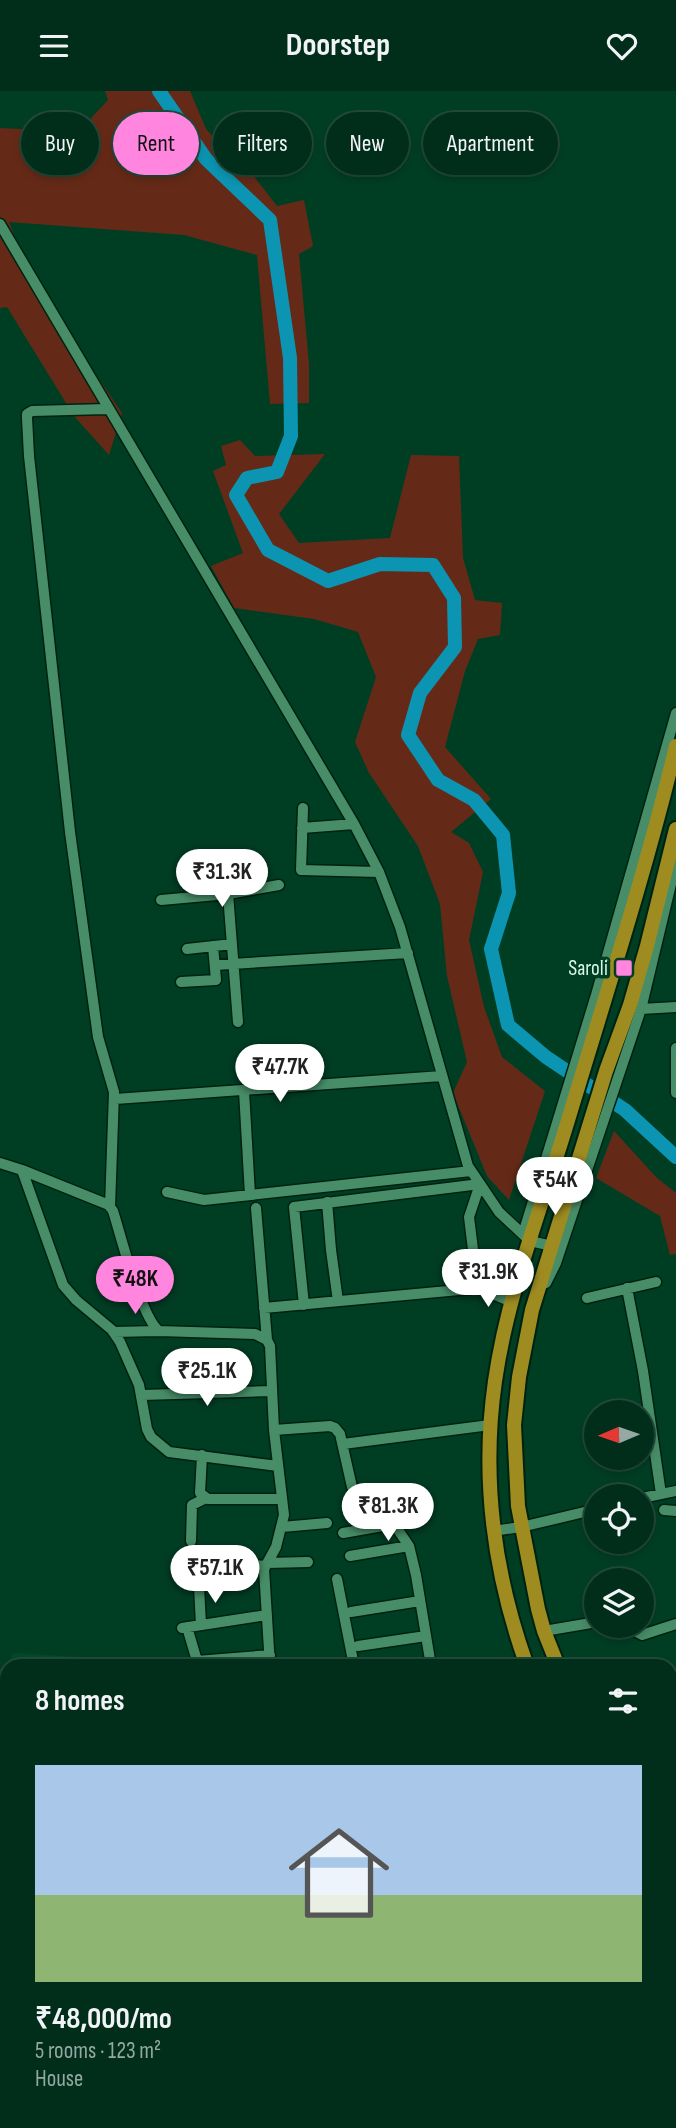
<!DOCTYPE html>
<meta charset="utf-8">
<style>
:root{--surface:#002e1b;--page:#0a3624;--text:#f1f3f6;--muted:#95a8a3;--line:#224a3a;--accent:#ff85de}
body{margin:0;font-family:"Sofia Sans Condensed",sans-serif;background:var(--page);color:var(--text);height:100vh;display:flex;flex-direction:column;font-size:26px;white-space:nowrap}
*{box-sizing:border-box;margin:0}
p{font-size:23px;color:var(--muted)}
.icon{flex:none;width:38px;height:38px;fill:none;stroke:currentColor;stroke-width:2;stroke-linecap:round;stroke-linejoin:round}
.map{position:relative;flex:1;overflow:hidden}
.sheet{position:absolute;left:0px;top:1568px;width:677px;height:469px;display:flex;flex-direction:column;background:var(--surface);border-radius:21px 21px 0 0;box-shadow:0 4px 10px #0003,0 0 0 2px var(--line)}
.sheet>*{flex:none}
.hud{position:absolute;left:21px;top:21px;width:635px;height:63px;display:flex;gap:14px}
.needle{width:46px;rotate:268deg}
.buttons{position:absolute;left:584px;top:1309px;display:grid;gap:14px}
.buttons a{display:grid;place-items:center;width:70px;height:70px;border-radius:50%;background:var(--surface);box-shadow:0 4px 10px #0003,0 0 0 2px var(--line);font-size:35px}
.price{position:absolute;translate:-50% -60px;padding:0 16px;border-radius:24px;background:#fff;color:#222;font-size:23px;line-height:46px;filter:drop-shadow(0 2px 4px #0008)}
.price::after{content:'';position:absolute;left:50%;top:42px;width:21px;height:16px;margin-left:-10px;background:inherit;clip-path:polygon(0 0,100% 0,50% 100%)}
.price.on{background:var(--accent);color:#111}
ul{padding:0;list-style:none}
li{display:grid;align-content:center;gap:14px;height:371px;padding:0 35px}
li+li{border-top:2px solid var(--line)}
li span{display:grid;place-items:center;height:217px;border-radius:0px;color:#555}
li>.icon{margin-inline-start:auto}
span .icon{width:126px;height:126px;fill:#fffc;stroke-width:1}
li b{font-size:30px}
h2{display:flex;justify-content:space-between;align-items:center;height:84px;padding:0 35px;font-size:30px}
.chip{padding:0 24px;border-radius:32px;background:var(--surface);box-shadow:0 4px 10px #0003,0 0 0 2px var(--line);font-size:24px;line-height:63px}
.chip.on{background:var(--accent);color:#111}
header{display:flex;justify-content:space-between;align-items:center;height:91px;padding:0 35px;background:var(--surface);font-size:32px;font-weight:700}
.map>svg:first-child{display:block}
</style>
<header><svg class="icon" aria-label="menu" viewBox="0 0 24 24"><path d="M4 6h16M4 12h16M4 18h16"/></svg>Doorstep<svg class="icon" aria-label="heart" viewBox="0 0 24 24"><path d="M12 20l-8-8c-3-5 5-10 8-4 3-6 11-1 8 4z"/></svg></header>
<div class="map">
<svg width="676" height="2037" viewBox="0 0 676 2037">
<rect width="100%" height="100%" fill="#003e24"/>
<path fill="#02492c" d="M13,1562L100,1567L120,1575H8Z
M7,1579V1776L0,1770V1600Z"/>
<path fill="#652a17" d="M105,0H190L206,38L227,61L245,74L277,115L304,109L313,155L299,163L309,273V312L270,313L257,164L184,144L9,131L16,149L91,276L122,322L109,364L74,325L7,216L0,217V37L78,41L108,9Z
M240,349L255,365L325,363L279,423L299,452L390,447L411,364L459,365L463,467L475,509L502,512L500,544L478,548L465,580L445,656L491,708L451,741L469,752L483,781L469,849L484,916L502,966L545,1000L509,1109L487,1085L453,1002L467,971L447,885L440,813L418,755L369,682L355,651L376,586L358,541L314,528L234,517L211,475L243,462L213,380L226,374L221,355Z
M614,1040L657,1087L676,1102V1163L670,1164L660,1125L596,1087Z
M670,1646H676V1765H670Z
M0,1985L7,1986V2030H55L0,2033Z
M64,2030H112L125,2037H72Z
M223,2030H259L261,2037H209Z"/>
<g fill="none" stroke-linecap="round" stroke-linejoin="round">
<path stroke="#0b95b2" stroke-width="14" d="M159,0L206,68L270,129L290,267L291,345L277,381L247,387L236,404L268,459L328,490L380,473L433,474L454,507L455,556L420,602L408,644L438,689L474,709L503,744L509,802L491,858L508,934L546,966L625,1019L676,1066"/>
<g stroke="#002210" stroke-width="13">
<path id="minor" d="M0,133L354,733L379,781L400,836L468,1075L499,1121L530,1150L561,1157
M107,318L32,320L27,323V327L29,365L70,741L98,946L114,1001L110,1116
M303,717L301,779L379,781
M302,737L354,733
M228,803L238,931
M161,809L228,803L279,794
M187,858L232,853
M215,874L408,862
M181,891L216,889L213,855
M641,918L676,916
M676,957V1002
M244,1000L250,1104
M115,1008L442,985
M0,1072L22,1079L109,1114L113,1120C121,1145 141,1226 159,1240L255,1243L267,1249L270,1255L274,1339L284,1424L276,1456L264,1478L270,1575
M22,1079L63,1194L76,1209L112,1239L120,1251L139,1294L147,1338L151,1346L169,1361L278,1375
M167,1101L204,1109L471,1080
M327,1111L331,1159L338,1210
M256,1117L267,1249
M523,1143L596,904L676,622
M546,1192L556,1172L641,918L676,772
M475,1196L512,1211
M627,1197L643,1280L661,1403
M587,1207L656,1191
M264,1217L470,1198L477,1191L469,1126L480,1093L294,1116L304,1214
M113,1241L159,1240
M142,1304L272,1300
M274,1339L330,1335L335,1337L340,1343L352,1396L370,1417L394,1433L409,1455L416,1484L431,1575
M343,1353L490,1334
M202,1364L200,1402L208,1408H282
M642,1407L676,1400
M664,1419L676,1420
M282,1436L327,1432
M493,1440L521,1436L597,1418
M343,1442L394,1433
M191,1450L192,1414L206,1407
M350,1465L409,1455
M181,1468L265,1475
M267,1472L308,1471
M337,1488L354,1575
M199,1495L201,1534
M351,1521L420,1510
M626,1535L642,1544L676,1533
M187,1536L197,1570L270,1564
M182,1537L267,1524
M544,1540L597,1531
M358,1555L426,1545
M0,1640L7,1638
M670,1771L676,1770
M670,1827L676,1845
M271,2030L273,2037
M672,2037L676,2017"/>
</g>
<g stroke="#002210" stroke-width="18">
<path id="highway" d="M527,1575C494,1483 481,1387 495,1290C508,1199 543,1113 569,1026C606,903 646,780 676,655
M558,1575L544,1540L538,1518L518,1415L514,1334L519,1286L532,1219L606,980L630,914L647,855L676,738
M670,1852L676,1918
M670,1985L676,1919
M631,2037L633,2030
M660,2037L662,2030"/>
</g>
<use href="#minor" stroke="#478e68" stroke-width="10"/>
<use href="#highway" stroke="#9f8c21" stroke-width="14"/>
</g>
<rect fill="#ff85de" stroke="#003e24" stroke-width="2.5" x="615" y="868" width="18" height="18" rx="3.5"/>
<g text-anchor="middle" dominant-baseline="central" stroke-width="7" stroke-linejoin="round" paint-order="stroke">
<g font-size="21" fill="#d7fae4" stroke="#003e24" text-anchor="end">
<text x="608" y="877">Saroli</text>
</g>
</g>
</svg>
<div class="buttons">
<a><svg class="needle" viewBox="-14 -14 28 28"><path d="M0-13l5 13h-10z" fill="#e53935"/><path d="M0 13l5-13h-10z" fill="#95a8a3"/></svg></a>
<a><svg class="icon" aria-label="locate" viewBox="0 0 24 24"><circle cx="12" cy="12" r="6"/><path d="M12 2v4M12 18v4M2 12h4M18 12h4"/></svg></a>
<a><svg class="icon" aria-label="layers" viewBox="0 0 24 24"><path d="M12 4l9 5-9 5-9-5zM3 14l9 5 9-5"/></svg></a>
</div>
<b class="price" style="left:222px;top:818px">₹31.3K</b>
<b class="price" style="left:280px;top:1013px">₹47.7K</b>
<b class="price" style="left:555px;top:1126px">₹54K</b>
<b class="price" style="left:488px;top:1218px">₹31.9K</b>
<b class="price on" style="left:135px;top:1225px">₹48K</b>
<b class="price" style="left:207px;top:1317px">₹25.1K</b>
<b class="price" style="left:388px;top:1452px">₹81.3K</b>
<b class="price" style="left:215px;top:1514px">₹57.1K</b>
<div class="hud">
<a class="chip">Buy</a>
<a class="chip on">Rent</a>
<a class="chip">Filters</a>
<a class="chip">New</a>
<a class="chip">Apartment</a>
</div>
<section class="sheet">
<h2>8 homes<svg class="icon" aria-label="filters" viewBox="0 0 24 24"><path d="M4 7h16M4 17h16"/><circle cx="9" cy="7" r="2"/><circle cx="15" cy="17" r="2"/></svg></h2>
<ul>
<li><span style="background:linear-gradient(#a9c7e8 60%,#8fb573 0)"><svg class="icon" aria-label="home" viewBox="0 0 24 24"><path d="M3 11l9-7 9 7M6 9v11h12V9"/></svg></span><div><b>₹48,000/mo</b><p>5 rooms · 123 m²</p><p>House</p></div></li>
</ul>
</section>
</div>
